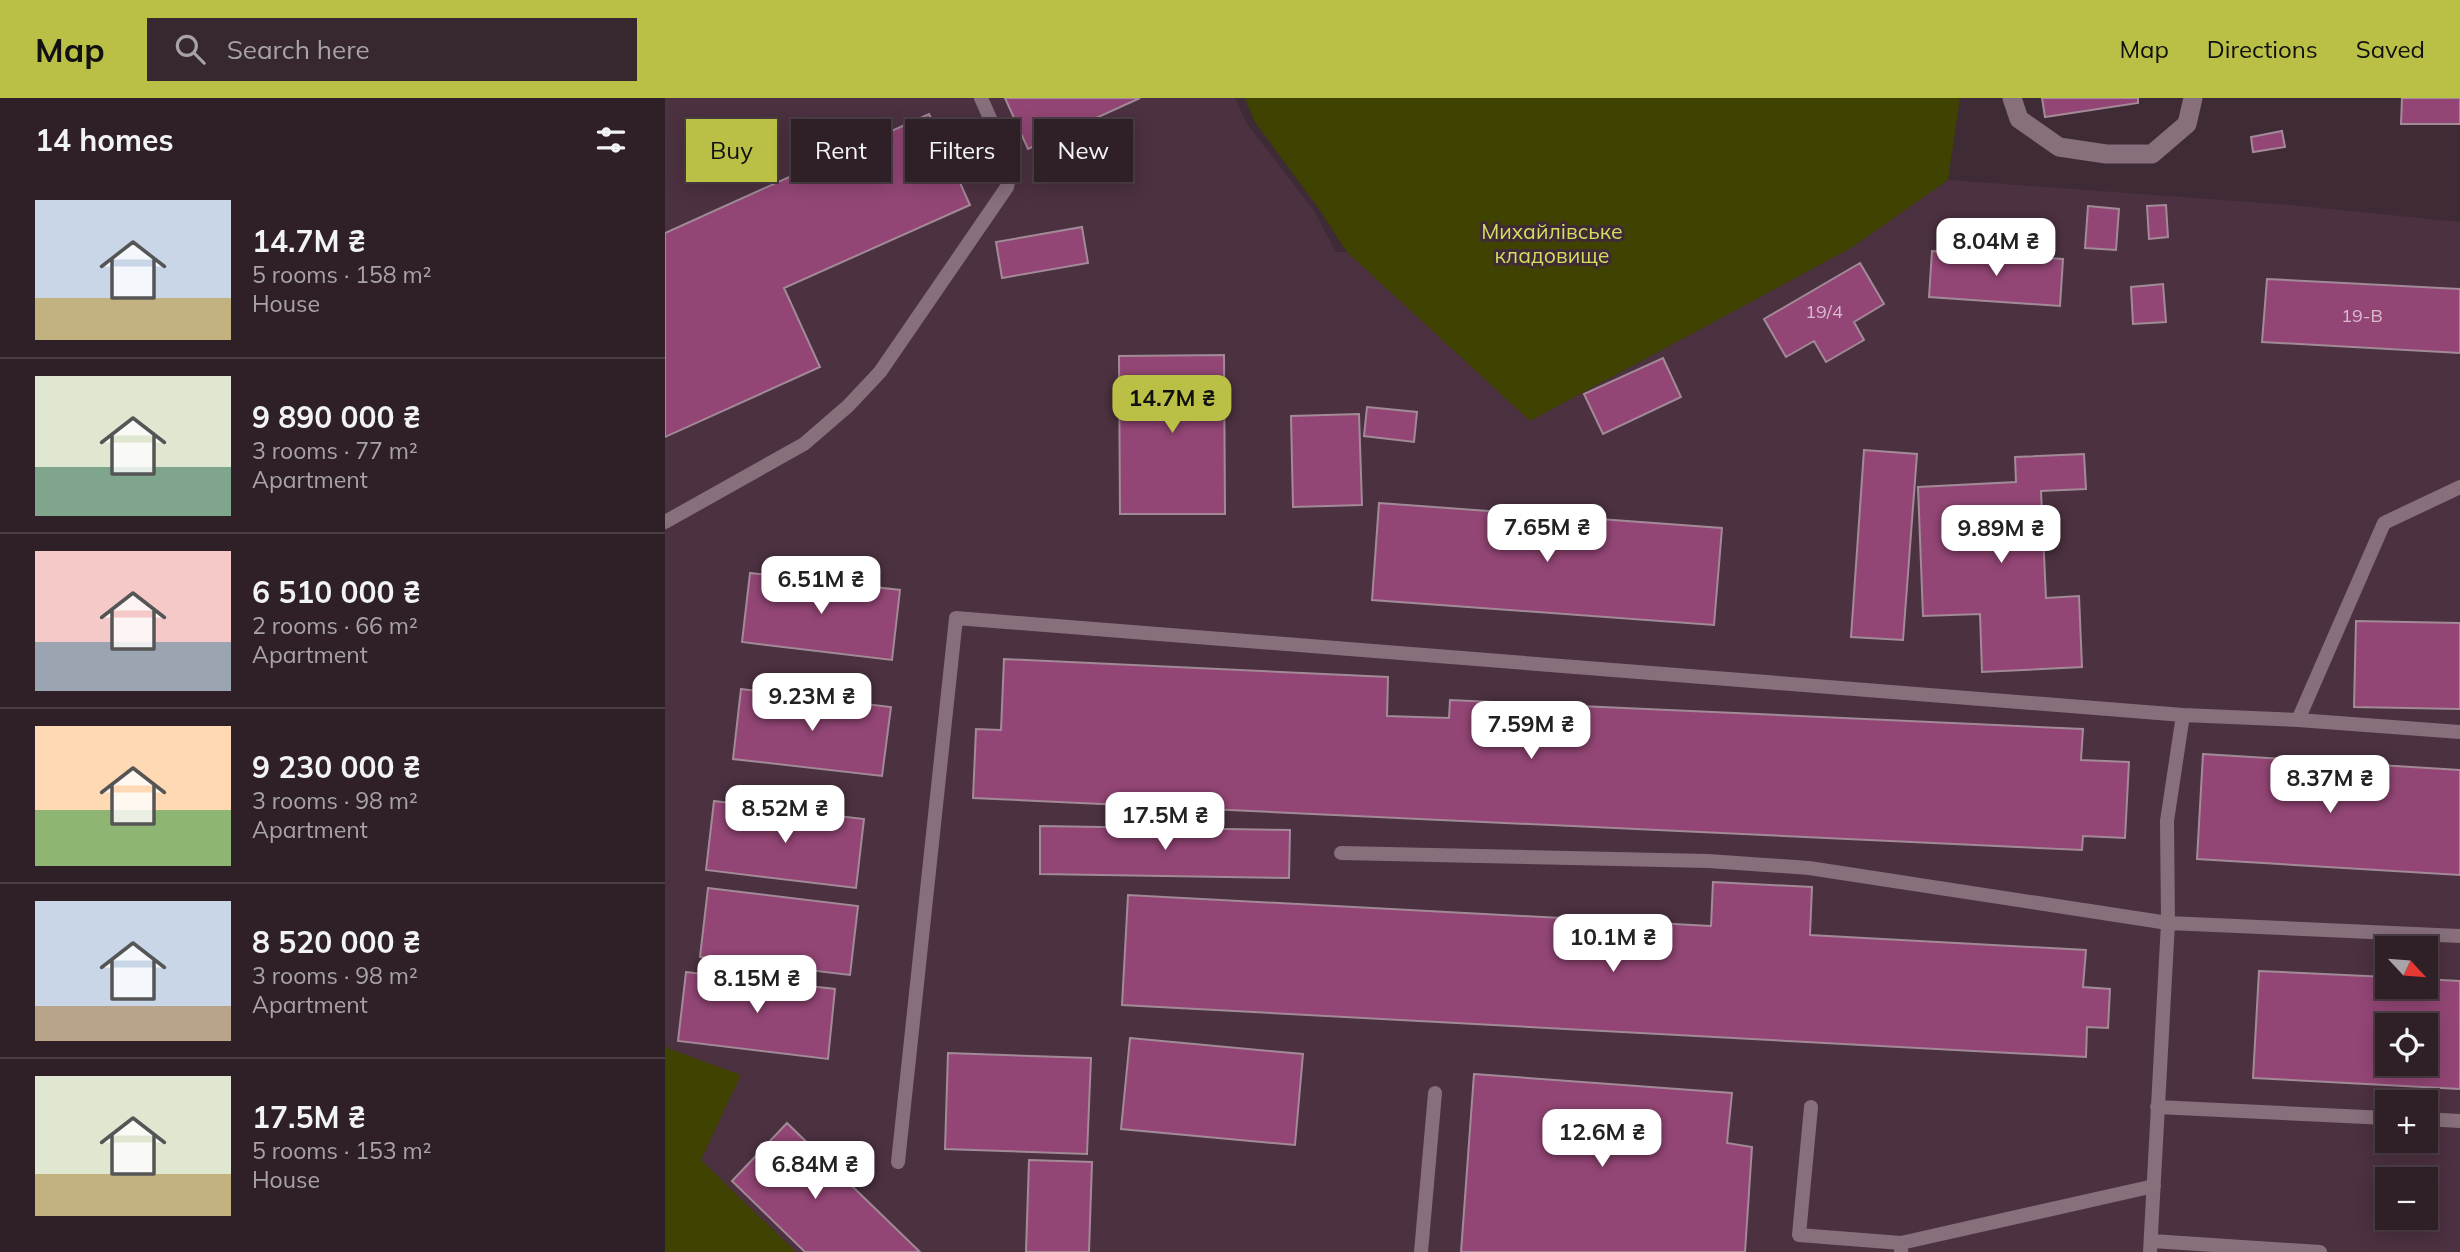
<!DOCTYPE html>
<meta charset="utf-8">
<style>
:root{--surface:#2f2028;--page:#372830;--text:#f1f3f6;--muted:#a7a3a8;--line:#4a3e45;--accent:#bac045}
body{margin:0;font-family:Mulish,sans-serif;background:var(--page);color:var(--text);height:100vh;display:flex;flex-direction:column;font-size:26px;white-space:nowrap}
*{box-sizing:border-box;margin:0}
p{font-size:23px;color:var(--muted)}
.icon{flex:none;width:38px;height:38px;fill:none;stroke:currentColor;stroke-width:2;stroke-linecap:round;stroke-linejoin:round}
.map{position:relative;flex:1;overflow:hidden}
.panel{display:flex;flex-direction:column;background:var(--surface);width:665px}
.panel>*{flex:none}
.guide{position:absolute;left:21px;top:21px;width:665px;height:63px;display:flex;gap:14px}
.needle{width:46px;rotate:116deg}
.buttons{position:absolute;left:1710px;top:838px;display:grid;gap:14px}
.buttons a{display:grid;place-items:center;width:63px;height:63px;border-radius:0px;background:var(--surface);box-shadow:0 4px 18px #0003,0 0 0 2px var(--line);font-size:35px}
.price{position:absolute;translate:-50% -60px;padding:0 16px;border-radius:14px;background:#fff;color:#222;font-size:23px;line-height:46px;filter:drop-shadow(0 2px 4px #0008)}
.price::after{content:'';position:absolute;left:50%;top:42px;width:21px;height:16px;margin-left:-10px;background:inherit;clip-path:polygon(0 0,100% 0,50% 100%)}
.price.on{background:var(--accent);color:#111}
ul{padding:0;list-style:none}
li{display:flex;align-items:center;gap:21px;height:175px;padding:0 35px}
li+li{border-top:2px solid var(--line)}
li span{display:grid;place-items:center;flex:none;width:196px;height:140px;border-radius:0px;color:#555}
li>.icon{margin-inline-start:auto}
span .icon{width:84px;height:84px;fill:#fffc;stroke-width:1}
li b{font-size:30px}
h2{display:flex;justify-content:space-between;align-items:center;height:84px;padding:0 35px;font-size:30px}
.chip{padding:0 24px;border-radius:0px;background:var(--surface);box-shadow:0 4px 18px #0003,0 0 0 2px var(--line);font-size:24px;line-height:63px}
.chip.on{background:var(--accent);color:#111}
header{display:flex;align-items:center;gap:42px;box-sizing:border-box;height:98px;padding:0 35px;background:var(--accent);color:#111}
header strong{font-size:33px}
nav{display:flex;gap:38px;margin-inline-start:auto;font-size:24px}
.search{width:490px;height:63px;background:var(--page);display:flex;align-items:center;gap:18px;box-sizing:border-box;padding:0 24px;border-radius:0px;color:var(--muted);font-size:26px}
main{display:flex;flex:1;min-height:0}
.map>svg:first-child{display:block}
</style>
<header>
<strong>Map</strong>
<div class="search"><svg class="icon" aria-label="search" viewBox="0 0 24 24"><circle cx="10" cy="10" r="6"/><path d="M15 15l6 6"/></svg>Search here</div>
<nav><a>Map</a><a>Directions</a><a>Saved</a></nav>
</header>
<main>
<section class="panel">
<h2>14 homes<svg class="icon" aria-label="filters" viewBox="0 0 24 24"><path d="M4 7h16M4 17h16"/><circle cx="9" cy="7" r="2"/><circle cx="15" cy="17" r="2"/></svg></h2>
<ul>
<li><span style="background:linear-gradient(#c9d6e8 70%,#c2b280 0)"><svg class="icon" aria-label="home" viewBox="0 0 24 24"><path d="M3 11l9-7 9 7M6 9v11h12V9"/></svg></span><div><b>14.7M ₴</b><p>5 rooms · 158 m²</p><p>House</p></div></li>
<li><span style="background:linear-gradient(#dfe7d0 65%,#7fa58c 0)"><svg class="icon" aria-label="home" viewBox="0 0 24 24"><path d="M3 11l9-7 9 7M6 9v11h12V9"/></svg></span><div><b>9 890 000 ₴</b><p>3 rooms · 77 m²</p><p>Apartment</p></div></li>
<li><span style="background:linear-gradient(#f6c9c9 65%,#9aa5b1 0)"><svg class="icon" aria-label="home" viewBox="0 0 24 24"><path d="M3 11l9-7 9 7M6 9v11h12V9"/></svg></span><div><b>6 510 000 ₴</b><p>2 rooms · 66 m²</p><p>Apartment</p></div></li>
<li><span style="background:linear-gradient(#ffd9b3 60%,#8fb573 0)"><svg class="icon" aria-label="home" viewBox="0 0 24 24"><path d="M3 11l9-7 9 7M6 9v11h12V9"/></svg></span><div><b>9 230 000 ₴</b><p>3 rooms · 98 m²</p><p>Apartment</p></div></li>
<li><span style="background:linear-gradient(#c9d6e8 75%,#b9a48a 0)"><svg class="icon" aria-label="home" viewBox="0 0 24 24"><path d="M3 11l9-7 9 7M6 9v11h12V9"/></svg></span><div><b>8 520 000 ₴</b><p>3 rooms · 98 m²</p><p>Apartment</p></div></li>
<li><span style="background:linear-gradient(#dfe7d0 70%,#c2b280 0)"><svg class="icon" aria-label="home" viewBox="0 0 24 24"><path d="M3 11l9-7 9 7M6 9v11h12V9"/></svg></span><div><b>17.5M ₴</b><p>5 rooms · 153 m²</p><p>House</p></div></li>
</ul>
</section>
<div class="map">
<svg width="1795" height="1154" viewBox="0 0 1795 1154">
<rect width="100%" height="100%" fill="#3f2b36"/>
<path fill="#4c3140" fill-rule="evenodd" d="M0,0H570L582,26L649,113L671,154H682L865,323L1186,150L1283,82L1626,107L1795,124V1154H56L0,1093ZM1722,850H1760V889H1722ZM1722,928H1760V966H1722ZM1722,1004H1760V1043H1722ZM1722,1082H1760V1120H1722Z"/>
<path fill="#404201" d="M580,0H1295L1283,82L1186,150L865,323L682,154L654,111L590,24Z
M0,944L2,950L76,977L36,1062L131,1154H0Z"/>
<path fill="#934675" stroke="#a28a97" stroke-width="2" fill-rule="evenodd" d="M340,0H475L363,51Z
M1377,0H1473V5L1380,19Z
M1737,0H1795V26H1736Z
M264,16L305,107L119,190L155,269L0,339V135Z
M1617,33L1620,49L1588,54L1586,39Z
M1501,107L1503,139L1484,141L1482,108Z
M1423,108L1454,111L1451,152L1420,150Z
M417,129L423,165L337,180L331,144Z
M1267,153L1398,161L1395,208L1264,199Z
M1195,165L1219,206L1189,224L1199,242L1161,264L1149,243L1121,259L1099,221Z
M1602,181L1795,191V255L1597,244Z
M1498,186L1501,224L1468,226L1466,189Z
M559,257L560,416H455L454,258Z
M998,260L1016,299L938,336L919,296Z
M702,309L752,314L749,344L699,338Z
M694,316L697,407L628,409L626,318Z
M1199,352L1252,356L1238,542L1186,539Z
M1419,356L1421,391L1376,393L1381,500L1414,498L1417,569L1317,574L1315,516L1258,518L1253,389L1351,384L1350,359Z
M714,405L1057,430L1049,527L707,502Z
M85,475L235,492L227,562L77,544Z
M1691,523L1795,525V611L1689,609Z
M339,561L723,579L722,618L784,620L785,602L1418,631L1416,662L1464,664L1460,740L1418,738L1417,752L308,700L311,631L336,632Z
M76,591L226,609L217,678L68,661Z
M1538,656L1795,672V777L1532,761Z
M49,703L199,721L191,790L41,772Z
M375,728L625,732L624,780L375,776Z
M1048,784L1147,789L1145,837L1421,852L1418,889L1445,891L1443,930L1422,929L1421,959L457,907L463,797L1046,828Z
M43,790L193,808L185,877L35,859Z
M1594,873L1722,879V889H1760V881L1795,883V991L1588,980ZM1722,928H1760V966H1722Z
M21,874L170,891L163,961L13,943Z
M465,940L638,956L630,1047L456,1031Z
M283,955L426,960L422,1056L280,1051Z
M809,976L1067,995L1062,1045L1087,1049L1080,1154H796Z
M122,1025L255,1154H140L67,1083Z
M364,1062L427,1064L424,1154H361Z"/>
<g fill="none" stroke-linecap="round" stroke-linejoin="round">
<path stroke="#876f7c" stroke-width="14" d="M0,424L139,346L183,308L215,274L342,89L346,68L316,0
M1633,622L1719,425L1795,389
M676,755L1043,763L1144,770L1503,825L1795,838
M1146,1009L1134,1137L1236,1145
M1492,1009L1722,1020
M1760,1021L1795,1023
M233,1064L291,520L1518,617L1633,622L1795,634
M1487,1143L1655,1154
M756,1154L770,995
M1236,1154V1145L1489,1088
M1485,1154L1503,825L1502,723L1518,617"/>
<path stroke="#876f7c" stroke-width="19" d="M1347,0L1354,21L1394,49L1441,56H1487L1522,26L1528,0"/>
</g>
<g text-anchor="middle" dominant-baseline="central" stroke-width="6" stroke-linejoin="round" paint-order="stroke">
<g font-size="18" fill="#dabcce">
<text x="1159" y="213">19/4</text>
<text x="1697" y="217">19-В</text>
</g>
<g font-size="21" fill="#d7dd5f" stroke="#3f2b36">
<text x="887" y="133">Михайлівське<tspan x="887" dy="24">кладовище</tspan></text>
</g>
</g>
</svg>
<div class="buttons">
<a><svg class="needle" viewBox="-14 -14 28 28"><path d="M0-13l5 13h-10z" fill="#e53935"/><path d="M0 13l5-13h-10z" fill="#a7a3a8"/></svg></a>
<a><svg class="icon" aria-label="locate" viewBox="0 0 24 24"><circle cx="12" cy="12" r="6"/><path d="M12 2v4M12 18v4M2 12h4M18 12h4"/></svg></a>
<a>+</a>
<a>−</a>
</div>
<b class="price" style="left:1331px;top:180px">8.04M ₴</b>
<b class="price on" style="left:507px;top:337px">14.7M ₴</b>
<b class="price" style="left:882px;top:466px">7.65M ₴</b>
<b class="price" style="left:1336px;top:467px">9.89M ₴</b>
<b class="price" style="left:156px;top:518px">6.51M ₴</b>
<b class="price" style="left:147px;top:635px">9.23M ₴</b>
<b class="price" style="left:866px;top:663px">7.59M ₴</b>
<b class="price" style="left:1665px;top:717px">8.37M ₴</b>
<b class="price" style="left:120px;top:747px">8.52M ₴</b>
<b class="price" style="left:500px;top:754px">17.5M ₴</b>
<b class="price" style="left:948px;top:876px">10.1M ₴</b>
<b class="price" style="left:92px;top:917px">8.15M ₴</b>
<b class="price" style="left:937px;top:1071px">12.6M ₴</b>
<b class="price" style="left:150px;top:1103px">6.84M ₴</b>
<div class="guide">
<a class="chip on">Buy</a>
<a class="chip">Rent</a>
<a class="chip">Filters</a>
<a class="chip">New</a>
</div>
</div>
</main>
